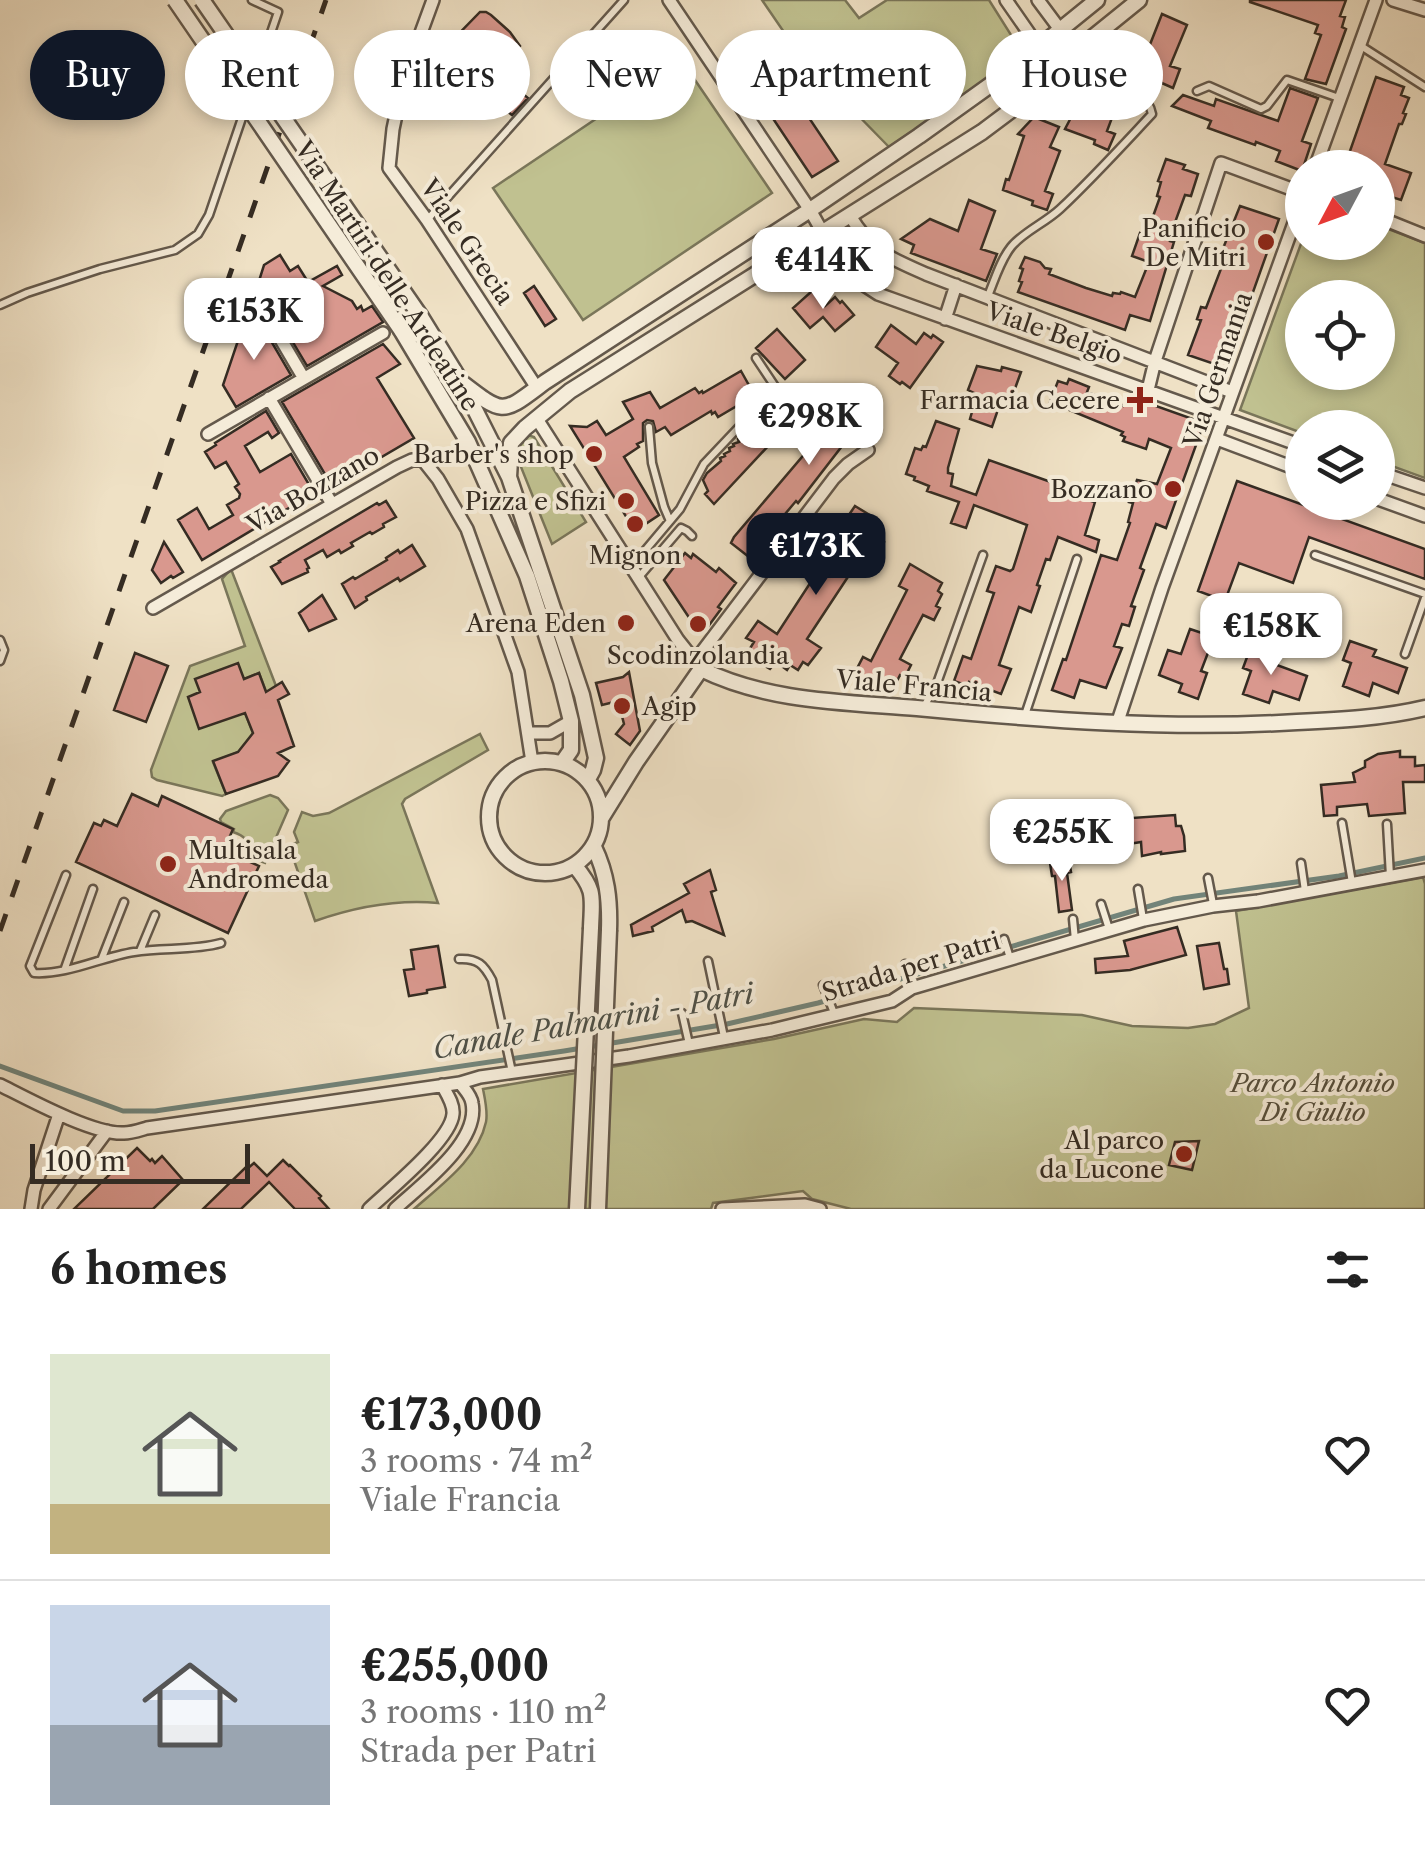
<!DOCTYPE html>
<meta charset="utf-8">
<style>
:root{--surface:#fff;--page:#f6f6f6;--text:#222;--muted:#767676;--line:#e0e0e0;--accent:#111827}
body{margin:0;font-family:"Libre Caslon Text",serif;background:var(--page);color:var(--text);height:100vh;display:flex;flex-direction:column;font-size:38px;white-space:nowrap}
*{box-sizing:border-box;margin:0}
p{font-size:32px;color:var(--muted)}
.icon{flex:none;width:55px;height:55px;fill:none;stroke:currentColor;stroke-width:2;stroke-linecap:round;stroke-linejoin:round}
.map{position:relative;height:1209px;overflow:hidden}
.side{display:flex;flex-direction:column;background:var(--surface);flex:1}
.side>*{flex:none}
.hud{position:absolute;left:30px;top:30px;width:1365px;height:90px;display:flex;gap:20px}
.needle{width:65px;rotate:229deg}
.tools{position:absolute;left:1285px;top:150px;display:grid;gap:20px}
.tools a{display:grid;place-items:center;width:110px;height:110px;border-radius:50%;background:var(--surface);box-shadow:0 5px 15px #0003;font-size:50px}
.scale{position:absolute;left:30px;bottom:25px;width:220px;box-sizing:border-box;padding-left:10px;border:5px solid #352c23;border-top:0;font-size:28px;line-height:35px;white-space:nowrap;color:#352c23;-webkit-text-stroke:8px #f5ecd9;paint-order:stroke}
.price{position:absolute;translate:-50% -85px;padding:0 22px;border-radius:20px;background:#fff;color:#222;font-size:32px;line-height:65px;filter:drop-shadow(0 2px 5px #0008)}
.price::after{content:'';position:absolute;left:50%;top:60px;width:30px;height:22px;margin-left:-15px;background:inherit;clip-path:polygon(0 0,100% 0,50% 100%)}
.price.current{background:var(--accent);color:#fff}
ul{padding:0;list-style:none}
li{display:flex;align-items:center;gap:30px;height:250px;padding:0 50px}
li+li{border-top:2px solid var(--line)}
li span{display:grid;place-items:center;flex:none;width:280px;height:200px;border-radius:0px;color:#555}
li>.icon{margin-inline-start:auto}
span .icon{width:120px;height:120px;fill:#fffc;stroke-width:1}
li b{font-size:42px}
h2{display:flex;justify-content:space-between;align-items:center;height:120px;padding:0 50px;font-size:42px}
.chip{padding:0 35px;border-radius:45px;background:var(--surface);box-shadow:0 5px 15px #0003;font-size:35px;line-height:90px}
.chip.current{background:var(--accent);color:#fff}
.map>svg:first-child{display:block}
</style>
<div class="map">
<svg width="1425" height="1209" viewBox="0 0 1425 1209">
<rect width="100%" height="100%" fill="#efe1c5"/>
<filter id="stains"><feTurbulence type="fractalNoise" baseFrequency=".002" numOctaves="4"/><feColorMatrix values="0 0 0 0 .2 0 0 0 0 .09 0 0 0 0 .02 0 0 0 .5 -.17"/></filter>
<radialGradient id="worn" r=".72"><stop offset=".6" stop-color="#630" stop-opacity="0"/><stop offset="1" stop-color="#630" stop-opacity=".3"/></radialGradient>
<path fill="#c0c190" stroke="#7a765a" stroke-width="2.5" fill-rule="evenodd" d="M762,0H845L859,18L887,0H989L1018,46L1016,60L889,147L801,57Z
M682,61L772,193L583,320L493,188Z
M1378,225L1425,243V478L1378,461V428H1302V433L1240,410L1302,241L1378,242ZM1302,298H1378V372H1302Z
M528,435L534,437L586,522L552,544L521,467L518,446Z
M231,569L276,686L267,694L259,673L244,679L245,713L253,733L249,748L213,762L226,794L222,796L157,780L152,777L151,770L190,666L245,646L222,579Z
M480,734L488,750L405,799L402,804L438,903C395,899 355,907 315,921L289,846L298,842L294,832L302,812L313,816L329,813Z
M270,795L278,798L288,810L265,863L250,857C252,844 246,836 233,832L234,829L221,822L220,819L226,811Z
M1423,877L1425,884V1209H851L812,1199L803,1191L713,1203L711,1209H414C441,1185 478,1159 486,1122C488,1112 485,1099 483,1089L774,1039L864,1019L897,1022L914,1008L1082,1015L1132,1026L1188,1028L1215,1024L1249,1008L1236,911Z"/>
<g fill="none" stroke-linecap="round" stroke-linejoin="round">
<path stroke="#72847a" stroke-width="5" d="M0,1066L123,1111H155L564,1051L727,1024L818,1003L1174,899L1339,876L1425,858"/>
</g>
<path fill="#d9988e" stroke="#352c23" stroke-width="2.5" d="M1250,0H1346L1340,16L1345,17L1342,27L1346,29L1326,84L1305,79L1321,35L1315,33L1318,25L1250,2Z
M480,12H486L491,15L510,32L520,46L508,61L522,75L512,85L528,98L512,115L466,80L443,53L444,49Z
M1162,14L1187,25L1170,66L1180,69L1173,88L1155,80L1157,75L1132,63L1139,43L1149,47Z
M1376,77L1404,87L1401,95L1409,98L1403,113L1406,114L1402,124H1399L1385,164L1411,173L1401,200L1392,197L1391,201L1378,197V168H1344Z
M1098,80L1122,91L1107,131L1115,134L1108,150L1094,144L1095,140L1065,129L1075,110L1085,113Z
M787,85L838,161L812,177L762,102Z
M1290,88L1318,98L1302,141L1311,144L1302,171L1276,161L1280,151L1256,142L1255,145L1208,128L1211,121L1172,106L1183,95L1214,106L1216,99L1278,121Z
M1034,117L1059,127L1050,147L1060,151L1045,191L1053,194L1047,210L1032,205L1033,201L1003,190L1006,179L1009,180L1024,136L1018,134Z
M1166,159L1185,165L1183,169L1198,174L1191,196L1185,195L1174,225L1170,241L1174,242L1150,321L1130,315L1125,330L1018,292L1022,282L1019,281L1023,269L1020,268L1025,257L1040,262L1045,268L1051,269L1049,274L1086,288L1112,296L1113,293L1120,294L1121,292L1135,297L1149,262L1132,256L1140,233L1142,234L1147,221L1151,222L1160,197L1157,196L1161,182L1158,181Z
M969,200L995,211L981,249L997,254L986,281L911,253L914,245L901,239L930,219L958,231Z
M1240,206L1279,219L1226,368L1188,355L1201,320L1197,319L1201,307L1206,308L1227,253L1222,251Z
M280,255L290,271L298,266L308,282L337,266L342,275L323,286L352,301L357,309L361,306L363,311L372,306L383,322L307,366L258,284L264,265Z
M534,286L556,319L545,326L524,293Z
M812,291L825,306L835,297L840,303L842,301L854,315L835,331L823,317L810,328L793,308Z
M250,305L291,375L236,407L223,385Z
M891,325L916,344L924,333L931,338L933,335L943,342L910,388L902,382L900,384L889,376L898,363L876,347Z
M777,329L805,360L785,379L756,348Z
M383,344L400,364L377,378L414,438L332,486L282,402Z
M977,366L1001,371L1002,367L1021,372L1013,394L1003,395L992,427L970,419L974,405L972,404L974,393L968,390Z
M741,371L750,387L754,385L760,395L750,406L747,400L718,417L715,412L712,414L711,411L671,435L665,427L656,432L653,421L647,420L643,423V441L637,444L639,447L624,457L659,515L635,531L570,426L587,427L597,421L606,435L633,419L623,402L650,392L660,408L695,388L699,393L702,391L703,393Z
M1069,379L1089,387L1087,392L1123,406L1128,396L1204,423L1166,528L1156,524L1140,568L1144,570L1131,606L1135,607L1129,626L1122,624L1114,646L1122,648L1106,688L1080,680L1074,698L1052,690L1063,659L1066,660L1101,555L1117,560L1130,523L1128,522L1133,503L1129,502L1137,480L1157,484L1171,448L1149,439L1146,449L1123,441L1125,437L1121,435L1123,432L1050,402L1058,381L1067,384Z
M851,386L865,398L861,403L877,415L873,419L881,425L869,441L856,432L848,443L846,441L798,503L796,501L749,557L731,543L734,537L824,431L821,428L838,406L835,403Z
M784,393L789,405L798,414L714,504L705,494L708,491L703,480L707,473L721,461L720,458L725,456L724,454L730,451L729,448L734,446L733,444L739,442L738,439L743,436L742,434L748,432L747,429L757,422L756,419L779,395Z
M266,411L279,433L272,438L268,432L245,446L260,472L291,454L314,493L202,560L178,520L197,508L209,529L233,515L227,505L239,498L240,494L235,487L239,484L226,462L215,468L205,452L216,445L215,443Z
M936,421L959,429L948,468V473L953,474L951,486L976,495L989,460L1093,497L1091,501L1095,502L1085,535L1099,540L1096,552L1058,537L1050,560L1046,559L1037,585L1040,586L1031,612L1019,607L999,665L1011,669L1001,694L969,682L968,686L954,681L963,656L971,659L994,593L987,591L996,566L1010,571L1013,569L1027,525L974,505L966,528L951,523L959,502L927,491L929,486L914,480L915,477L906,474L915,448L921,450L923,446L926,447Z
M1237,481L1425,549V579L1309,537L1293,583L1239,563L1225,601L1198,591Z
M386,501L396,517L383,524L384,527L372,534L370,532L351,543L353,546L341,553L339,550L327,557L323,550L305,560L309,568L307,569L308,572L282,584L271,567L280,562L279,561L377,503L379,505Z
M855,506L873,517L868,524L871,526L868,531L884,542L872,560L863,554L807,639L821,648L808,665L803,662L798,670L790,665L787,670L776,662L770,669L753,659L756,654L749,650L754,642L746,638L758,621L777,634L846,528L842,525Z
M164,542L183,572L173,578L171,576L161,583L152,570Z
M412,545L425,566L400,581L398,578L366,597L367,600L355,608L342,584L353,577L355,579L387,560L386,558L398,550L400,553Z
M685,553L691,558L693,554L716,572L719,568L736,583L718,607L721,609L707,628H696L664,580Z
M910,564L942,583L938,591L942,594L936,606L940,608L934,620L923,615L900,659L911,665L905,677L900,675L894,687L876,678L871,688L852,678L863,657L871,661L907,590L899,586Z
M322,595L336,619L309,631L299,613Z
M1190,629L1214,637L1201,671L1207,673L1198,699L1179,692L1182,684L1159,675L1168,650L1181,654Z
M1350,641L1376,650L1373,656L1407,668L1398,693L1373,683L1369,696L1343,686L1351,663L1343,660Z
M1250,649L1276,658L1274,664L1307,676L1299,700L1273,691L1269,703L1243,694L1251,671L1243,668Z
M135,653L168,666L146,722L114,710Z
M238,663L244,679L259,673L266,692L282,682L289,694L278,700L294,746L278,753L289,761L278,776L226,794L213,761L238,752L253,733L245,713L199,729L188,697L200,692L195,679Z
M629,672L640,731L630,745L616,734L624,724L618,701L602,705L596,683L623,677Z
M1400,751V757H1415V766L1425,765V782H1403L1405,813L1369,816L1367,804L1337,807V815L1324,816L1321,785L1355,782L1353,773L1365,767V761L1378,754Z
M132,794L158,806L162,796L233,829L224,850L259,866L228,933L76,862L94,823L101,826L104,820L117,826Z
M1117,810L1118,819L1175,815L1176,826H1181L1184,836L1185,851L1161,854V852L1142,856L1141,842L1116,846V849L1087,854L1084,833L1074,834L1072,821L1086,818L1087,813Z
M1069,860L1071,872L1067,873L1072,910L1059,912L1055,876H1052L1050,863Z
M710,870L716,890L711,892L724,935L692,921L686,922L682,910L652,927L653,931L633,936L631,925L689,893L684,884Z
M1177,927L1186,955L1130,970L1096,973L1095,959L1128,956L1124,941Z
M1219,943L1224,969H1227L1229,984L1204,989L1197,946Z
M438,946L445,987L427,990V993L409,996L404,970L414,969L411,950Z
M1199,1141L1192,1170L1169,1165L1175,1142Z
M137,1148L150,1161L152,1159L155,1163L162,1156L183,1180L153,1209H74Z
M283,1160L289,1166L290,1165L321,1196L319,1198L329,1209H295L269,1182L241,1209H203L245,1168L247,1169L254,1163L267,1176Z"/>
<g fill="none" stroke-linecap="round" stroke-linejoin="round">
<g stroke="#64594c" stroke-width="11">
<path id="service" d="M1361,46L1425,87
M1197,91L1209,86L1261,109L1267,106L1287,80L1339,98
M428,219L624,0
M988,296C995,279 1000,261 1011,247C1023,232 1045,223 1060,209C1092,179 1122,146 1152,114C1149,97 1124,77 1107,75
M0,305L27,293L100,269L175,250L198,234L209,215L278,12L252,0
M649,427L652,463L664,507L670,521
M1315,555L1425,594
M632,566L680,509L704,464L776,388L756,358
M639,577L681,528L687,531L692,536
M0,640L4,650L0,661
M1405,654L1425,598
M923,708L936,686L983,555
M1024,718L1077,559
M1342,823L1352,883
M1387,824L1390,876
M1301,863L1305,891
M66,875L30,966L34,973C68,975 101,957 134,952C163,947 193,951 221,943
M1208,878L1213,904
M1138,889L1143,919
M1101,904L1109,929
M1073,919L1075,940
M1004,939L1010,958
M140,951L155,915
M102,958L124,902
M459,959C478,958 484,965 492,980L512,1072
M708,961L724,1037
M905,964L911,987
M65,968L93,889
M823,985L834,1013
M682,1013L689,1044"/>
</g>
<g stroke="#64594c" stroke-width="16">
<path id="minor" d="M433,0L403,82L393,129L389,168L427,220L537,388
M669,0L810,210L823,233L858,281L878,294L1302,446
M1006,0L1058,75
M1038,0L1076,51
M1393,0L1425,10
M1315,168L1376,0
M850,216C873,253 888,257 926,274L1232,392
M1378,217L1425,236
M253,292L303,377
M945,319L956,285
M1148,390L1155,361L1221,163L1294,190L1302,189
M269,398L332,504
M537,419L678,640L701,669
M208,434L383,333
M1217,439L1302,471
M1378,472L1425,488
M1378,499L1425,516
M153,608L397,467L412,460H423L438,479L467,529L518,672L532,762
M695,661L834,478L848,464L868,450
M1117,724L1162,588L1302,201
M528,733H550L571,721
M0,1085C28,1099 94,1135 124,1133C131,1133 140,1130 147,1128L460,1083L480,1077L629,1056L772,1030L892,1001L912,988L1144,920L1213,906L1258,901L1425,870
M31,1209L34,1190L59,1114
M49,1209L107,1131
M369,1209C389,1190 451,1140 453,1114C454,1104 447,1094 442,1085
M395,1209C421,1185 480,1142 472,1103C471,1095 464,1089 460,1083
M722,1209L805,1205L820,1209"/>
</g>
<g stroke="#64594c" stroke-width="19">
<path id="tertiary" d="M421,317L461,382L509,477L582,695L596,758L593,770L588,779
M401,330L468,442L527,576L561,681L571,721V750L562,763
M461,382C505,416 502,414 545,382L810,210L919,136L1007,73L1097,0
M509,477L511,443L525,428L570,391L982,132L1058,75L1076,51L1139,0
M489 817a56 56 0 1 1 112 0a56 56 0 1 1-112 0Z
M602,817L636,762L701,669C768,702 844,702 917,708C1043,720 1169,730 1297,722C1340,720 1383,718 1425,708
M594,847C607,874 610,900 609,930
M575,866C596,891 592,897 591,928"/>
</g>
<use href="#service" stroke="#f5ecd9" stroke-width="6"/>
<use href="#minor" stroke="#f5ecd9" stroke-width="11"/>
<use href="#tertiary" stroke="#f5ecd9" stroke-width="14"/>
<path stroke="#352c23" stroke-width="5" stroke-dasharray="18 18" stroke-linecap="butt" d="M0,931L326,0"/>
<g stroke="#64594c" stroke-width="19" stroke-linecap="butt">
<path id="tertiary-bridge" d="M175,0L401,330
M202,0L421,317
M577,1209L591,928
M598,1209L609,930"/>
</g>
<use href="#tertiary-bridge" stroke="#f5ecd9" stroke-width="14"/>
</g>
<g fill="#8f2418" stroke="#f5ecd9" stroke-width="4">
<circle cx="1266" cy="242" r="10"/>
<path d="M1135 385h10v10h10v10h-10v10h-10v-10h-10v-10h10z"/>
<circle cx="594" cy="454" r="10"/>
<circle cx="1173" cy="489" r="10"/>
<circle cx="626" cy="501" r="10"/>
<circle cx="635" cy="524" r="10"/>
<circle cx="626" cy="623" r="10"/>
<circle cx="698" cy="624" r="10"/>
<circle cx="622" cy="706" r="10"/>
<circle cx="168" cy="864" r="10"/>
<circle cx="1184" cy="1154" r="10"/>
</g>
<g text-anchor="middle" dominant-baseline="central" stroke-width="8" stroke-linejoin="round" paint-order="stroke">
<g font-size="25" fill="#352c23" stroke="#f5ecd9" text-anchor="end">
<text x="1246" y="228">Panificio<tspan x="1246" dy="29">De Mitri</tspan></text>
<text x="1120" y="400">Farmacia Cecere</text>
<text x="574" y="454">Barber's shop</text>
<text x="1153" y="489">Bozzano</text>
<text x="606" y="501">Pizza e Sfizi</text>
<text x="635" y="555" text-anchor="middle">Mignon</text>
<text x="606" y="623">Arena Eden</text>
<text x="698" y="655" text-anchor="middle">Scodinzolandia</text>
<text x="642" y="706" text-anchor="start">Agip</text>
<text x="188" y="850" text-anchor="start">Multisala<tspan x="188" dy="29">Andromeda</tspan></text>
<text x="1164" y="1140">Al parco<tspan x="1164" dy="29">da Lucone</tspan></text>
</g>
<g font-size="25" fill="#352c23" stroke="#f5ecd9">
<text transform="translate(467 242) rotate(56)">Viale Grecia</text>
<text transform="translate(387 276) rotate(57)">Via Martiri delle Ardeatine</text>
<text transform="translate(1054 333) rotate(19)">Viale Belgio</text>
<text transform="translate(1218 370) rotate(-71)">Via Germania</text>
<text transform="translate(313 490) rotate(-30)">Via Bozzano</text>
<text transform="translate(914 686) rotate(5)">Viale Francia</text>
<text transform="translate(911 967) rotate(-17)">Strada per Patri</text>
</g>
<g font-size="25" font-style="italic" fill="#58513e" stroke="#f5ecd9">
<text x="1313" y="1083">Parco Antonio<tspan x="1313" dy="29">Di Giulio</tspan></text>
</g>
<g font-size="28" font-style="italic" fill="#4e5047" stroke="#f5ecd9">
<text transform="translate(593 1021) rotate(-10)">Canale Palmarini - Patri</text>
</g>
</g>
<rect width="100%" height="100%" filter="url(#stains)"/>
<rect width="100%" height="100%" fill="url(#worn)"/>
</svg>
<div class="tools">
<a><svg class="needle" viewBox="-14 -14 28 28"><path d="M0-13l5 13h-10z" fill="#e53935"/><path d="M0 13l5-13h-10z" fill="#767676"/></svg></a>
<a><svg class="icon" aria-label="locate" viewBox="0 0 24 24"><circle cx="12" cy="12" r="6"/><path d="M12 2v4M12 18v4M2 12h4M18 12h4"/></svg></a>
<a><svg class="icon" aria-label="layers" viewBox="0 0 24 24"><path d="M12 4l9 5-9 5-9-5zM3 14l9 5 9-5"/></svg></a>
</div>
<div class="scale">100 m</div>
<b class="price" style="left:823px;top:312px">€414K</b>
<b class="price" style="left:254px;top:363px">€153K</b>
<b class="price" style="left:809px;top:468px">€298K</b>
<b class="price current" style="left:816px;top:598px">€173K</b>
<b class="price" style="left:1271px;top:678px">€158K</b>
<b class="price" style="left:1062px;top:884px">€255K</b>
<div class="hud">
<a class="chip current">Buy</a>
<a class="chip">Rent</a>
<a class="chip">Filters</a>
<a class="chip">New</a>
<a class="chip">Apartment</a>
<a class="chip">House</a>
</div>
</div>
<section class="side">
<h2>6 homes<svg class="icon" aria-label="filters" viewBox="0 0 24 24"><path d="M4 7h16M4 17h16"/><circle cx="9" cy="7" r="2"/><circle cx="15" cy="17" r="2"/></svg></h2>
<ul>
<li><span style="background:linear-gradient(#dfe7d0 75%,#c2b280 0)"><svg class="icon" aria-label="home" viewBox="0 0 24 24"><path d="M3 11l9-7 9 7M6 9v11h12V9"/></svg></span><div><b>€173,000</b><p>3 rooms · 74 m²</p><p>Viale Francia</p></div><svg class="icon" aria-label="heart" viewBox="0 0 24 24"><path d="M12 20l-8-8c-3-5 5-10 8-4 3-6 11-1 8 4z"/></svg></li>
<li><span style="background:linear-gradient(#c9d6e8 60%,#9aa5b1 0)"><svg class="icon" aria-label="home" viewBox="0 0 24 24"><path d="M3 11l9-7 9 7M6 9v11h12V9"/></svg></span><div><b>€255,000</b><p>3 rooms · 110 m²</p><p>Strada per Patri</p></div><svg class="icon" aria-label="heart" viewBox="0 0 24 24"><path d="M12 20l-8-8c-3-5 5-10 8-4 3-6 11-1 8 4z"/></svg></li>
</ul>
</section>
